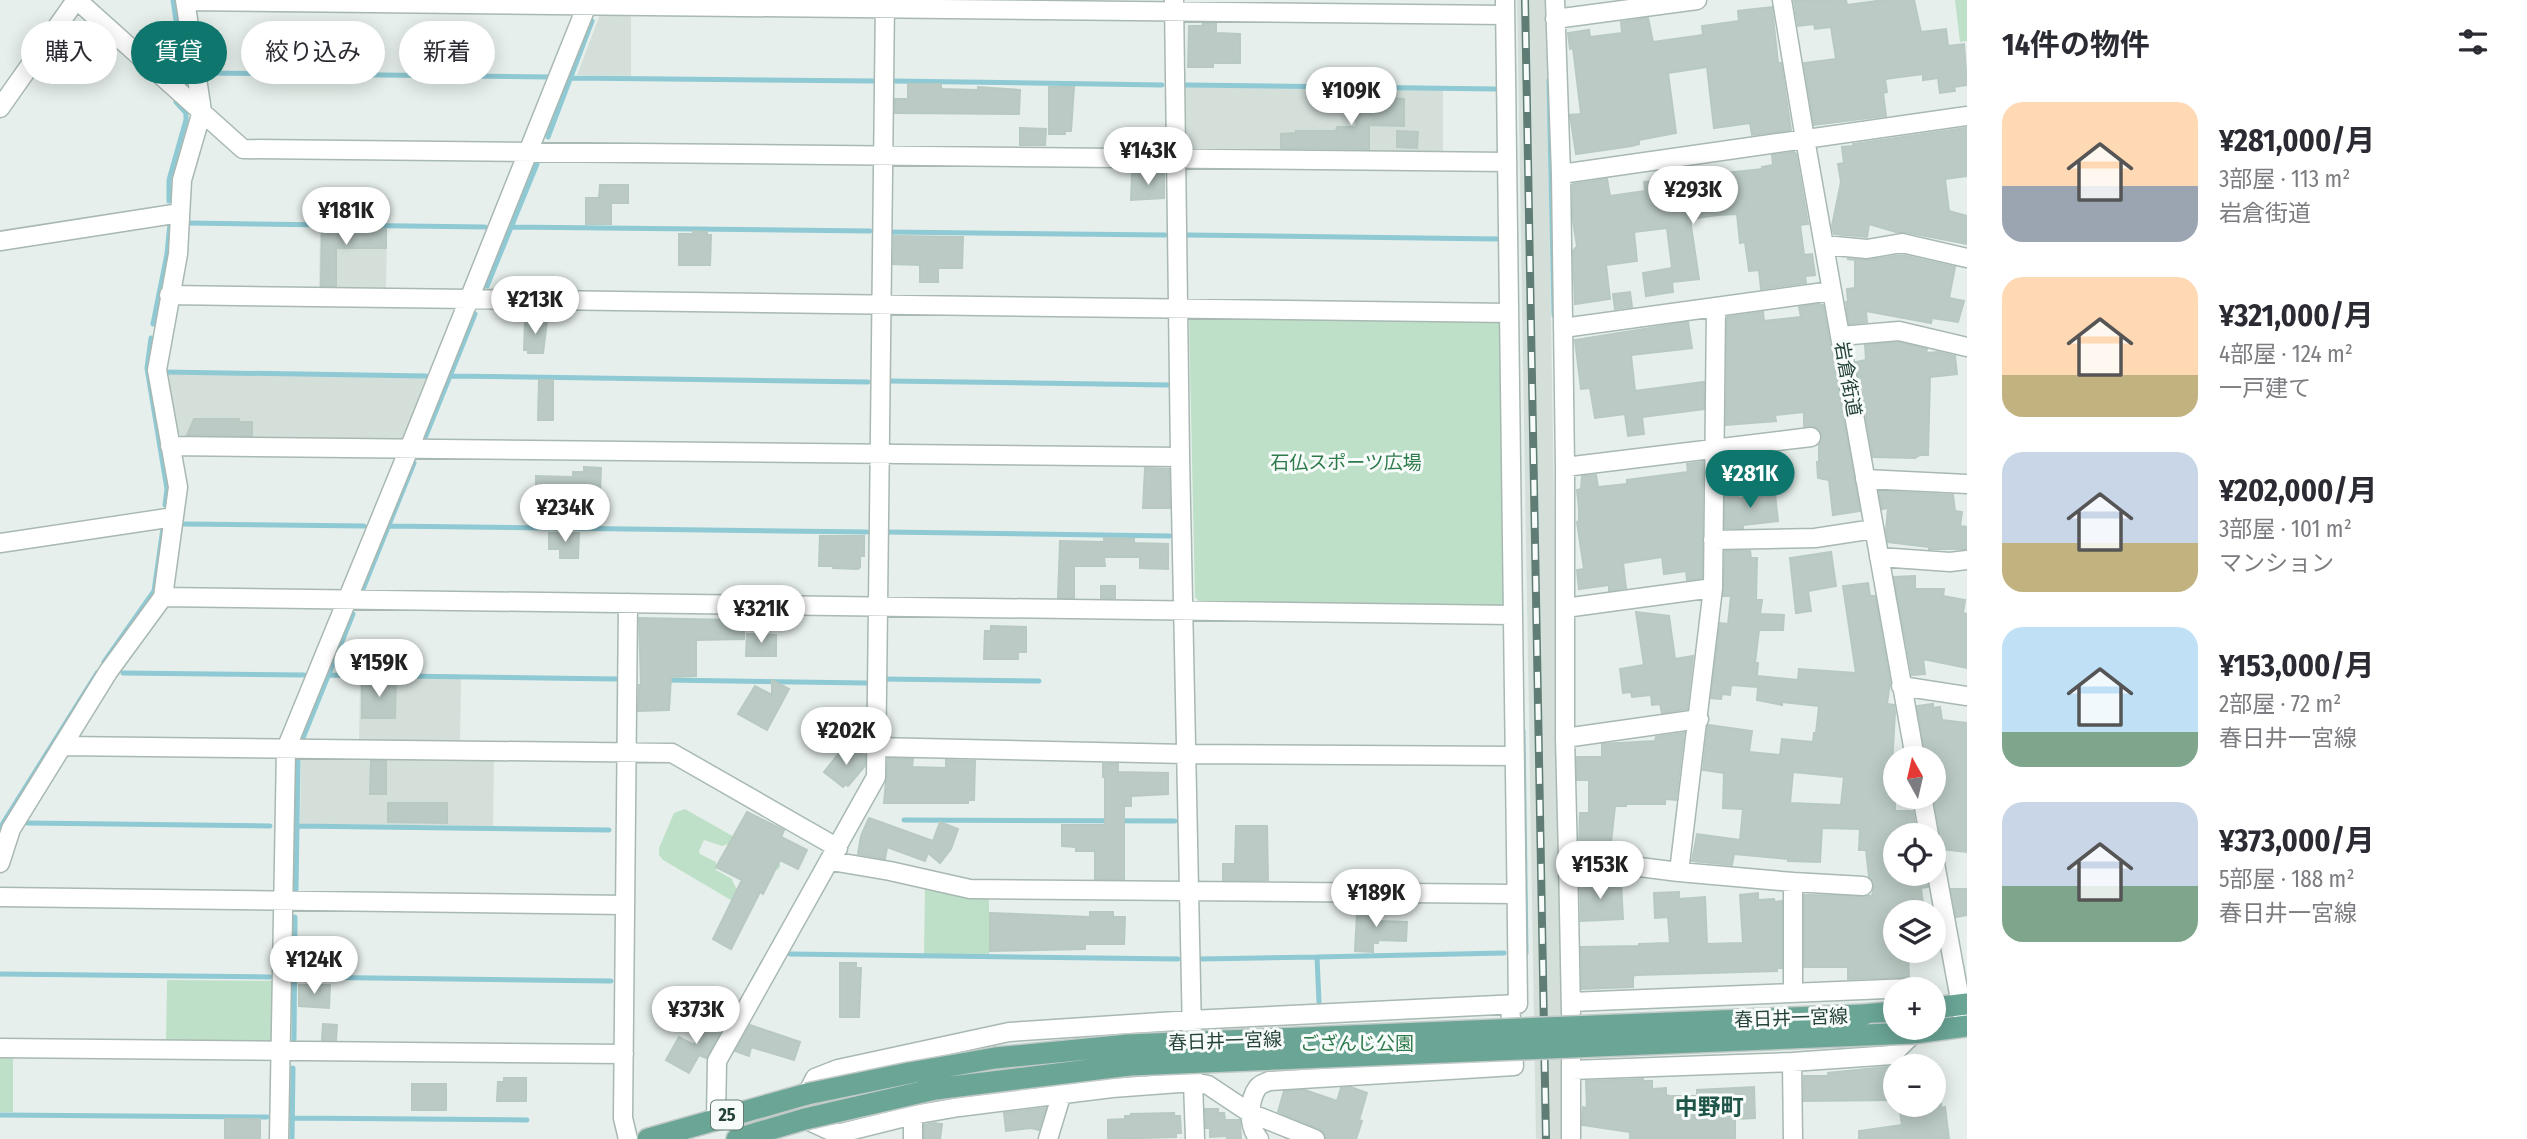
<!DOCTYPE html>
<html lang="ja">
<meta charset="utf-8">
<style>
:root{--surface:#fff;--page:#f7f7f7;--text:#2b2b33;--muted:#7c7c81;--accent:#0f766e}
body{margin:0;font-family:"Fira Sans Condensed","Noto Sans JP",sans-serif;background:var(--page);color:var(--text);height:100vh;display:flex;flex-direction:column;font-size:26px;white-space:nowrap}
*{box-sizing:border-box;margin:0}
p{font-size:23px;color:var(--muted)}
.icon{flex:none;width:38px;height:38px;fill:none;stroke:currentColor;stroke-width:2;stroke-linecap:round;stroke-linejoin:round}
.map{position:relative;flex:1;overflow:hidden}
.drawer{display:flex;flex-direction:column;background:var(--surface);width:560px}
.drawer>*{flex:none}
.top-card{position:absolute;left:21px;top:21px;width:665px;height:63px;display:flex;gap:14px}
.needle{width:46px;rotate:352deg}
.controls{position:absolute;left:1883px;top:746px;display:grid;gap:14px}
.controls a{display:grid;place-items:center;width:63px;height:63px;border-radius:50%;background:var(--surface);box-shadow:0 4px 18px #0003;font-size:35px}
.price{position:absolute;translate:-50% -60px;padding:0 16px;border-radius:24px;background:#fff;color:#222;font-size:23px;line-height:46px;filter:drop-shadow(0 2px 4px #0008)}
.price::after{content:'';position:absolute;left:50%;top:42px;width:21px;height:16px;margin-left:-10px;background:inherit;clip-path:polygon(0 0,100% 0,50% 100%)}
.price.on{background:var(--accent);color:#fff}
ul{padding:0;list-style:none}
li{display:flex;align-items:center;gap:21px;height:175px;padding:0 35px}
li span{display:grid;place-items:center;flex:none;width:196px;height:140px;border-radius:21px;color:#555}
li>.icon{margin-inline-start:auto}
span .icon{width:84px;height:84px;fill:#fffc;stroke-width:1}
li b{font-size:30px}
h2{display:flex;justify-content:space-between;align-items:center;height:84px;padding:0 35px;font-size:30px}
.tag{padding:0 24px;border-radius:32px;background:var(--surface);box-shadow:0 4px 18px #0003;font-size:24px;line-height:63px}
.tag.on{background:var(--accent);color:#fff}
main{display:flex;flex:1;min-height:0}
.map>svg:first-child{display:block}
</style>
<main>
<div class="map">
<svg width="1967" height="1139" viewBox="0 0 1967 1139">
<rect width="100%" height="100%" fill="#e6efeb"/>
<path fill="#d4dfda" d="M1517,0H1546L1564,1139H1536Z
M601,12H631V76L577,75Z
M1185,87L1443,90V153L1191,150L1185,145Z
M320,228H387L386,291L319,290Z
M167,373L429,378L404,440L188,441L175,431Z
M360,677L461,679L460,744L359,743Z
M301,757L494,759L493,826L300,824Z"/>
<path fill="#bfe0c8" d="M1955,0H1967V41L1960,42Z
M1194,316L1495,319L1503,324L1504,603L1497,607L1200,603L1195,597L1189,321Z
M685,809L780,863V867L777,870L728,844L722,846L704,840L699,851L700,854L716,862V870L732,879C736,894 748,894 753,907L748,909L741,906L663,860L659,855V848L674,813Z
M925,886L989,897V954H924Z
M167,980L276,981L275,1038L266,1045L166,1044Z
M0,1054H13V1112H0Z"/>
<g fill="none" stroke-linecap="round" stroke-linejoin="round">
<path stroke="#8ec9d4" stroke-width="5" d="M173,0L186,90
M202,73L549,77
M570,78L873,81
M1549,80L1554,315
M893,81L1162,85
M1186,85L1495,89
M548,137L592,21
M169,201V180L186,120V113L176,102
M187,223L485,227
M511,227L870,231
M889,232L1165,235
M1187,235L1497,239
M487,286L537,164
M153,324L167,254L170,223
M151,338L147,368L167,489L165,505
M165,372L426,376
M450,376L868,382
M889,381L1168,385
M425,438L475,314
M184,524L364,526
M389,526L867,532
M885,532L1170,536
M363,589L414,463
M104,662L154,591L163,528
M123,673L304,675
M327,675L616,679
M882,679L1039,681
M666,680L866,683
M1523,731L1526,953
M303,738L353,614
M904,820L1175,821
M27,823L270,826
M296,826L609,830
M0,832L3,823L97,673
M296,890L298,759
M790,954L1178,959
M1200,959L1317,957
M0,974L270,977
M295,977L611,981
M1319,1002L1317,957L1504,953
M294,1040L295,917
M0,1115L267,1117
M293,1118L527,1120
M292,1139L293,1068"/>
</g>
<path fill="#bbcac4" stroke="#b8c9c2" stroke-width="2" fill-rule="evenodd" d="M1846,0L1847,5L1884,0H1914L1921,32L1946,29L1948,46L1964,44L1967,85L1954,87L1955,91L1940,93L1938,78L1923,80V74L1885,79L1887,92L1883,93L1886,116L1814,125L1804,63L1836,59L1831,27L1815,29L1814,24L1798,26L1794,1Z
M1772,7L1778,63H1781L1791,130L1752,135L1750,123L1714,128L1707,67L1668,73L1676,133L1639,140V144L1632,146L1576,154L1570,115L1581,114L1573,48L1570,49L1568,33L1589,30L1590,37L1622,33L1621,22L1648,18L1653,42L1703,35L1702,26L1739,21L1738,11Z
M1203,23H1216V33L1240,34V63H1213V67H1188L1189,26H1202Z
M908,84H941V89L978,90V87L1020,90L1019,114L895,113V99H908Z
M1049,87H1074L1071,131H1065V134H1049Z
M1356,97L1404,99V126L1369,125V149L1281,148V134L1296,133V131H1336L1337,127H1356Z
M1020,128L1046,129L1045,145H1020Z
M1966,128L1967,176L1945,179L1949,211L1967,216V244L1905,232H1896L1869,224L1867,237L1834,234L1832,226L1841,182L1838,164L1844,163L1842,147L1853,146V144Z
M1397,131L1418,132L1417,148L1397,147Z
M1794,152L1796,154L1808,224L1800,225L1804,255L1812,254L1815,275L1805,276L1806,283L1761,289L1759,270L1749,271L1745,242L1740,243L1737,214L1718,215L1690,219L1699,279L1672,282L1673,292L1646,296L1643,273L1672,268L1667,228L1634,232L1637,261L1606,265L1610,299L1575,304L1573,251L1577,246L1573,221V184L1607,179L1610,196L1645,191L1644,182L1682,178L1681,171L1694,170L1695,174L1706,172V175L1763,169L1762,167L1773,165L1772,155Z
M1132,174H1164V198L1131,200Z
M600,185H628V203H611V224H586V198H599Z
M322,228L386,229V248H336V286H321Z
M693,231L707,232V235H711L710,265H679V234H693Z
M894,236L963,237L962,268H938V282H920V265L893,264Z
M1902,255L1955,267L1949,298L1964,301L1958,322L1932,318L1931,323L1866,311L1867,322L1849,324L1846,302H1848L1847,289L1855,288V260L1847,259L1869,260Z
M1630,292L1632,307L1615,309L1613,294Z
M1818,304L1823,305L1860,511L1833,515L1829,480L1818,478L1817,462H1819V445L1822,435L1816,427L1804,426V412L1775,415L1776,421L1726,425L1727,317L1763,312L1764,321L1801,317L1799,307Z
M525,321H547L543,353H528V350H524Z
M1688,322L1692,348L1631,355L1635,391L1704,382V409L1642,417L1644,434L1628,436L1625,414L1595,418L1590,388L1581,389L1575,340Z
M1898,342L1927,349L1926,353L1938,352L1955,356L1957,374L1930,377L1928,455H1920L1915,458L1873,457L1856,362L1866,360L1865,345Z
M539,380H553V420H538Z
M194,419H239V422H252V436L187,435Z
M1703,462L1702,578L1687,580L1686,571L1664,574L1662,557L1623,563L1626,588L1609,591V585L1579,589L1577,570L1584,569L1577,522L1579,521V509L1577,490L1581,489L1582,476L1596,475L1598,487L1627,484V480L1688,472L1687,464Z
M584,467L601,468L600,493H585V501L549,500L550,496H536V476L573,477V472H584Z
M1145,468L1169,469L1170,508H1143Z
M1879,491L1953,495L1955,511L1962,512L1960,526L1967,527V549H1929V547L1888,542L1886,531L1888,508L1882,509Z
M1737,493L1738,498L1775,494L1778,521L1743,525V528H1725V495Z
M549,533H579L578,558H560V549H549Z
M820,536H864V556H860V567L858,569L833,568V566H819Z
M1104,538L1134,539V543L1168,544V569L1140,568V557H1104L1105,566H1074V598H1058L1060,541L1104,542Z
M1725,551H1750L1751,558H1757L1756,600H1762L1760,614L1784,615L1783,630H1759L1755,663H1758L1756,687L1731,685L1730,695L1722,694L1721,699L1711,698L1720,623L1728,624L1731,596H1723Z
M1831,552L1836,586L1808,591L1811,611L1796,613L1790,558Z
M1915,576V589H1944L1943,596L1965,600L1963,613L1967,614V668L1923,659L1925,674L1912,675L1894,577Z
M1868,583L1870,596H1875L1890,682L1887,704L1894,705L1895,712L1892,766H1895V811H1913L1917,835H1895V873H1925L1928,887L1921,888L1924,912H1895V950H1902V954H1908L1909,977L1848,979V967H1804V895L1872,896L1874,886L1869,877L1866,850H1859L1860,829L1822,828L1820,862L1788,861V859L1734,854L1732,865L1692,861L1697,834L1740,840L1743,809L1723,808L1724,773L1703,770L1708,725L1752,731L1749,752L1780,755L1782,739L1813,742L1814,733H1816L1819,706L1782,702V705L1757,700L1759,676L1798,680L1799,669L1856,673L1843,586ZM1793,772L1844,777L1841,805L1790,803Z
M1101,586H1115V598H1101Z
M1636,612L1669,616L1675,659L1693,656L1687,709L1662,713L1660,704L1652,705L1651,695L1632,697L1631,692L1623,693L1620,669L1644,665Z
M639,618L731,620V623H744V639L696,640V676L671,677L669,710L638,711L639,685H641Z
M991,626L1026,627V652H1018V659H984L985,631H991Z
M747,634L776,635V656H746Z
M362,679L396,680L395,718H362Z
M772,680L789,689L767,730L738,714L755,686L772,695Z
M1933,704V708L1940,707L1942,720L1967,723V852L1941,849L1934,796V758H1926L1917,706Z
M1684,733L1676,800L1665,799V804H1626V806H1615L1610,852L1592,850V846L1579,844L1580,813H1589V780H1577V757H1602V744L1655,741L1656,737Z
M844,747L865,755V766L848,786L846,784L843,787L824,772Z
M888,759H913L912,767L946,768V760L975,761L974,800H968V803H884Z
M371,761H386V794H370Z
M1103,764H1118V772L1168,773V794L1131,796V806H1124V879H1095V851H1076V847L1062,846V825H1105V777H1103Z
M388,803H447V823L388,822Z
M747,812L784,830L781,837L807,850L798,869L780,860L763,894L760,892L731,949L713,939L742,880L716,867Z
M869,818L933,841L940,822L958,829L951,849L940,863L928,853L925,861L887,847L885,859L858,854L861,836Z
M1236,826H1267L1268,880H1223V864H1235Z
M1596,876V885L1621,883L1623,919L1581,921L1580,878Z
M1951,889H1967V915L1956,917Z
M1679,892V899L1705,897L1707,944L1743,943L1740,895L1758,893V900L1774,899L1775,902L1782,901V968H1777V971L1636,975L1633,976V987L1582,989L1581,947L1639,946V944L1670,943L1668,917L1655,918L1654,893Z
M1365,904H1379L1378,921L1407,922L1406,941L1378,940V943H1373V952L1355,951L1357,913H1364Z
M1090,912H1113V917H1125L1124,944H1085V949L990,951V913L1090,917Z
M840,963H856V968H861L859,1017H840Z
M299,985H330L329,1008L299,1006Z
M707,1016L725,1024L706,1058L699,1055L689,1073L666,1060L679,1037L694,1045Z
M323,1024L337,1025L336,1040H322Z
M750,1025L800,1042L794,1060L751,1047L749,1056L735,1051Z
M1895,1066V1100L1804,1101V1076H1828V1073Z
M504,1078H526V1101H497L498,1082H504Z
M1643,1079V1081H1652V1089L1666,1088V1095L1670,1096H1697V1090L1754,1087L1755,1118L1735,1119V1139H1630V1132L1582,1125L1583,1107L1587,1108L1586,1081Z
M412,1084H446V1110H412Z
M1350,1087L1367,1093L1359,1120L1362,1121L1356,1139H1326L1324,1133L1320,1129L1278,1112L1284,1091L1305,1090L1337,1101L1341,1088Z
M1899,1104H1941V1108L1945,1107L1949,1139H1859V1131L1902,1125Z
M1046,1108L1039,1130L1031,1128L1006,1131L1004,1113Z
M1205,1109H1218V1113H1224L1225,1120H1240L1241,1139H1227V1136L1210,1137V1128H1206Z
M1174,1113V1116H1180L1181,1133H1176V1137L1108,1139V1120L1125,1119V1116H1131V1114Z
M225,1119H260V1139H225Z
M934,1123L942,1124L940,1139H924V1125Z"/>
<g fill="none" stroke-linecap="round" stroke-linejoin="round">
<g stroke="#a8b8b2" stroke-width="21">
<path id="minor" d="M77,0L243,149L1507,162
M1174,0L1180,457L1193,1082L1208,1085L1250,1113L1315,1139
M1555,0L1561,174L1565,467V738L1568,858L1679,872L1793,882V992
M1782,0L1805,139L1915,758
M185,1L1505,15
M1555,19L1697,0
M0,108L76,0
M1561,174L1967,116
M0,241L180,213
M1824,245L1867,249L1902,243L1967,258
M169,295L1509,313
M1563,328L1832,291
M1840,336L1899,331L1967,347
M170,446L1180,457
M1565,467L1811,437
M1865,479L1967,484
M1713,540L1815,538L1874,529
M0,543L174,517
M1879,557L1950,562L1967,560
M163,597L1513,615
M1565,608L1713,588
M1901,686L1967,696
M1565,738L1699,719
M62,746L672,753L838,848
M876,747L1186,754L1514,756
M1922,796L1929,835
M1568,858L1571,1013
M1934,858L1963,1016
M831,861L890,871L970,889L1516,894
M0,863L11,829L108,672L163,597L178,487L157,370L178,254L182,180L202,111L185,0
M1679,872L1713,588L1716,307
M1793,882L1863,886
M0,897L625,905
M1571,1002L1911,988
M0,1048L624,1054
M1571,1059V1139
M1792,1062L1793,1139
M1571,1070L1792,1062L1892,1055L1914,1033
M807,1094L815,1078L838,1069L1009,1032L1191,1020L1518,1004L1505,0
M716,1118L717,1061L876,777L885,0
M805,1119L837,1134L913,1115L959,1107L1112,1088L1193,1082L1195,1139
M279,1139L286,749L409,449L589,0
M628,1139L623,1118L628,603
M913,1139V1115
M1048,1139L1062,1093
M1259,1139C1248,1127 1248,1100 1258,1087C1261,1084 1265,1083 1269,1081L1514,1066L1510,1004"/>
</g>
<g stroke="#c2cac8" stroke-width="24">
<path id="primary" d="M1934,1008L1967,1004
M1863,1015L1895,1012
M1914,1033L1967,1026
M648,1139L807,1094
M737,1139L805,1119"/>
</g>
<use href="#minor" stroke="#fff" stroke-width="18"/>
<use href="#primary" stroke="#6aa596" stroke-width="21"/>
<g stroke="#5f7d75" stroke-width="8">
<path id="rail" d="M1525,0L1546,1139"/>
</g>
<use href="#rail" stroke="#f7fbf9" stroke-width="5" stroke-dasharray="16" stroke-linecap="butt"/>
<g stroke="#c2cac8" stroke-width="24" stroke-linecap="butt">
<path id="primary-bridge" d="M807,1094L909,1073L995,1058L1128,1045L1863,1015
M805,1119L935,1089L1130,1065L1914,1033"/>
</g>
<use href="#primary-bridge" stroke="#6aa596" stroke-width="21"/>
</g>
<g text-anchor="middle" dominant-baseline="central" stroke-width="6" stroke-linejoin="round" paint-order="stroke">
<rect fill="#f7fbf9" stroke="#637a73" stroke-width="2" x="711" y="1100.5" width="32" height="29" rx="5"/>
<g font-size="18" font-weight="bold" fill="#24423a">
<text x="727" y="1115">25</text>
</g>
<g font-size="19" fill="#24423a" stroke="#f7fbf9">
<text transform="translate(1848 379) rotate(80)">岩倉街道</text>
<text transform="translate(1791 1018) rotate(-2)">春日井一宮線</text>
<text transform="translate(1225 1041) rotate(-2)">春日井一宮線</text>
</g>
<g font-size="19" fill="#2d7a4b" stroke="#f7fbf9">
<text x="1346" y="462">石仏スポーツ広場</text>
<text x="1357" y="1043">ござんじ公園</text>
</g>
<g font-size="23" font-weight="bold" fill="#1f5548" stroke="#f7fbf9">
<text x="1709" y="1107">中野町</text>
</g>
</g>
</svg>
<div class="controls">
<a><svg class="needle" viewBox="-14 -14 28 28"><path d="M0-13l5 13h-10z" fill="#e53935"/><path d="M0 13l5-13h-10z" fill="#7c7c81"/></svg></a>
<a><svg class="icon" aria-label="locate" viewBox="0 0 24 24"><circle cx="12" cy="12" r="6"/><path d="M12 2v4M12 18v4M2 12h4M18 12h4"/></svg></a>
<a><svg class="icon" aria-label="layers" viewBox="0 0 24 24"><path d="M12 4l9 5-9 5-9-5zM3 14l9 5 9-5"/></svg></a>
<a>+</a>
<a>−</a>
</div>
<b class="price" style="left:1351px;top:127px">¥109K</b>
<b class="price" style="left:1148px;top:187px">¥143K</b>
<b class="price" style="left:1693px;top:226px">¥293K</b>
<b class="price" style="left:346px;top:247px">¥181K</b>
<b class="price" style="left:535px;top:336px">¥213K</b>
<b class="price on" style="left:1750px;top:510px">¥281K</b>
<b class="price" style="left:565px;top:544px">¥234K</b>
<b class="price" style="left:761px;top:645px">¥321K</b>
<b class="price" style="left:379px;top:699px">¥159K</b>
<b class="price" style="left:846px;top:767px">¥202K</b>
<b class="price" style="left:1600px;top:901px">¥153K</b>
<b class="price" style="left:1376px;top:929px">¥189K</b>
<b class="price" style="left:314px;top:996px">¥124K</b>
<b class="price" style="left:696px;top:1046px">¥373K</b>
<div class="top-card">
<a class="tag">購入</a>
<a class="tag on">賃貸</a>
<a class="tag">絞り込み</a>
<a class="tag">新着</a>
</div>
</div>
<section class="drawer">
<h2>14件の物件<svg class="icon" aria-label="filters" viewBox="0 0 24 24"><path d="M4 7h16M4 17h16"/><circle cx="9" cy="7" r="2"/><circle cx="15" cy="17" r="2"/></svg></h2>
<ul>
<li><span style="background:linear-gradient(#ffd9b3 60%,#9aa5b1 0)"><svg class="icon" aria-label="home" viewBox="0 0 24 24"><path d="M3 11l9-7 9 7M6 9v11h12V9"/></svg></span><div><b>¥281,000/月</b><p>3部屋 · 113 m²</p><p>岩倉街道</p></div></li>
<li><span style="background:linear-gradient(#ffd9b3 70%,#c2b280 0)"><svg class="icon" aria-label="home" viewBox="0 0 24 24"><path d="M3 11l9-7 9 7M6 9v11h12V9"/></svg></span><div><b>¥321,000/月</b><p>4部屋 · 124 m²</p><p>一戸建て</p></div></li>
<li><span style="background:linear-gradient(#c9d6e8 65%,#c2b280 0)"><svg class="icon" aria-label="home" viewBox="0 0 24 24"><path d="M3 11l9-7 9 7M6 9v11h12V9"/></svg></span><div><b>¥202,000/月</b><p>3部屋 · 101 m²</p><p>マンション</p></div></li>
<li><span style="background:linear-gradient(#bfe0f5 75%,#7fa58c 0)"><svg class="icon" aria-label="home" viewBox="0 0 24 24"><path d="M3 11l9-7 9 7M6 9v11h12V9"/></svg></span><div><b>¥153,000/月</b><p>2部屋 · 72 m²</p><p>春日井一宮線</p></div></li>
<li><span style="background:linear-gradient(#c9d6e8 60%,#7fa58c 0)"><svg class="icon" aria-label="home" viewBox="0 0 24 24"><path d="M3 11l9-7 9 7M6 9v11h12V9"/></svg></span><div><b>¥373,000/月</b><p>5部屋 · 188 m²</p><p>春日井一宮線</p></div></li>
</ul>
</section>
</main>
